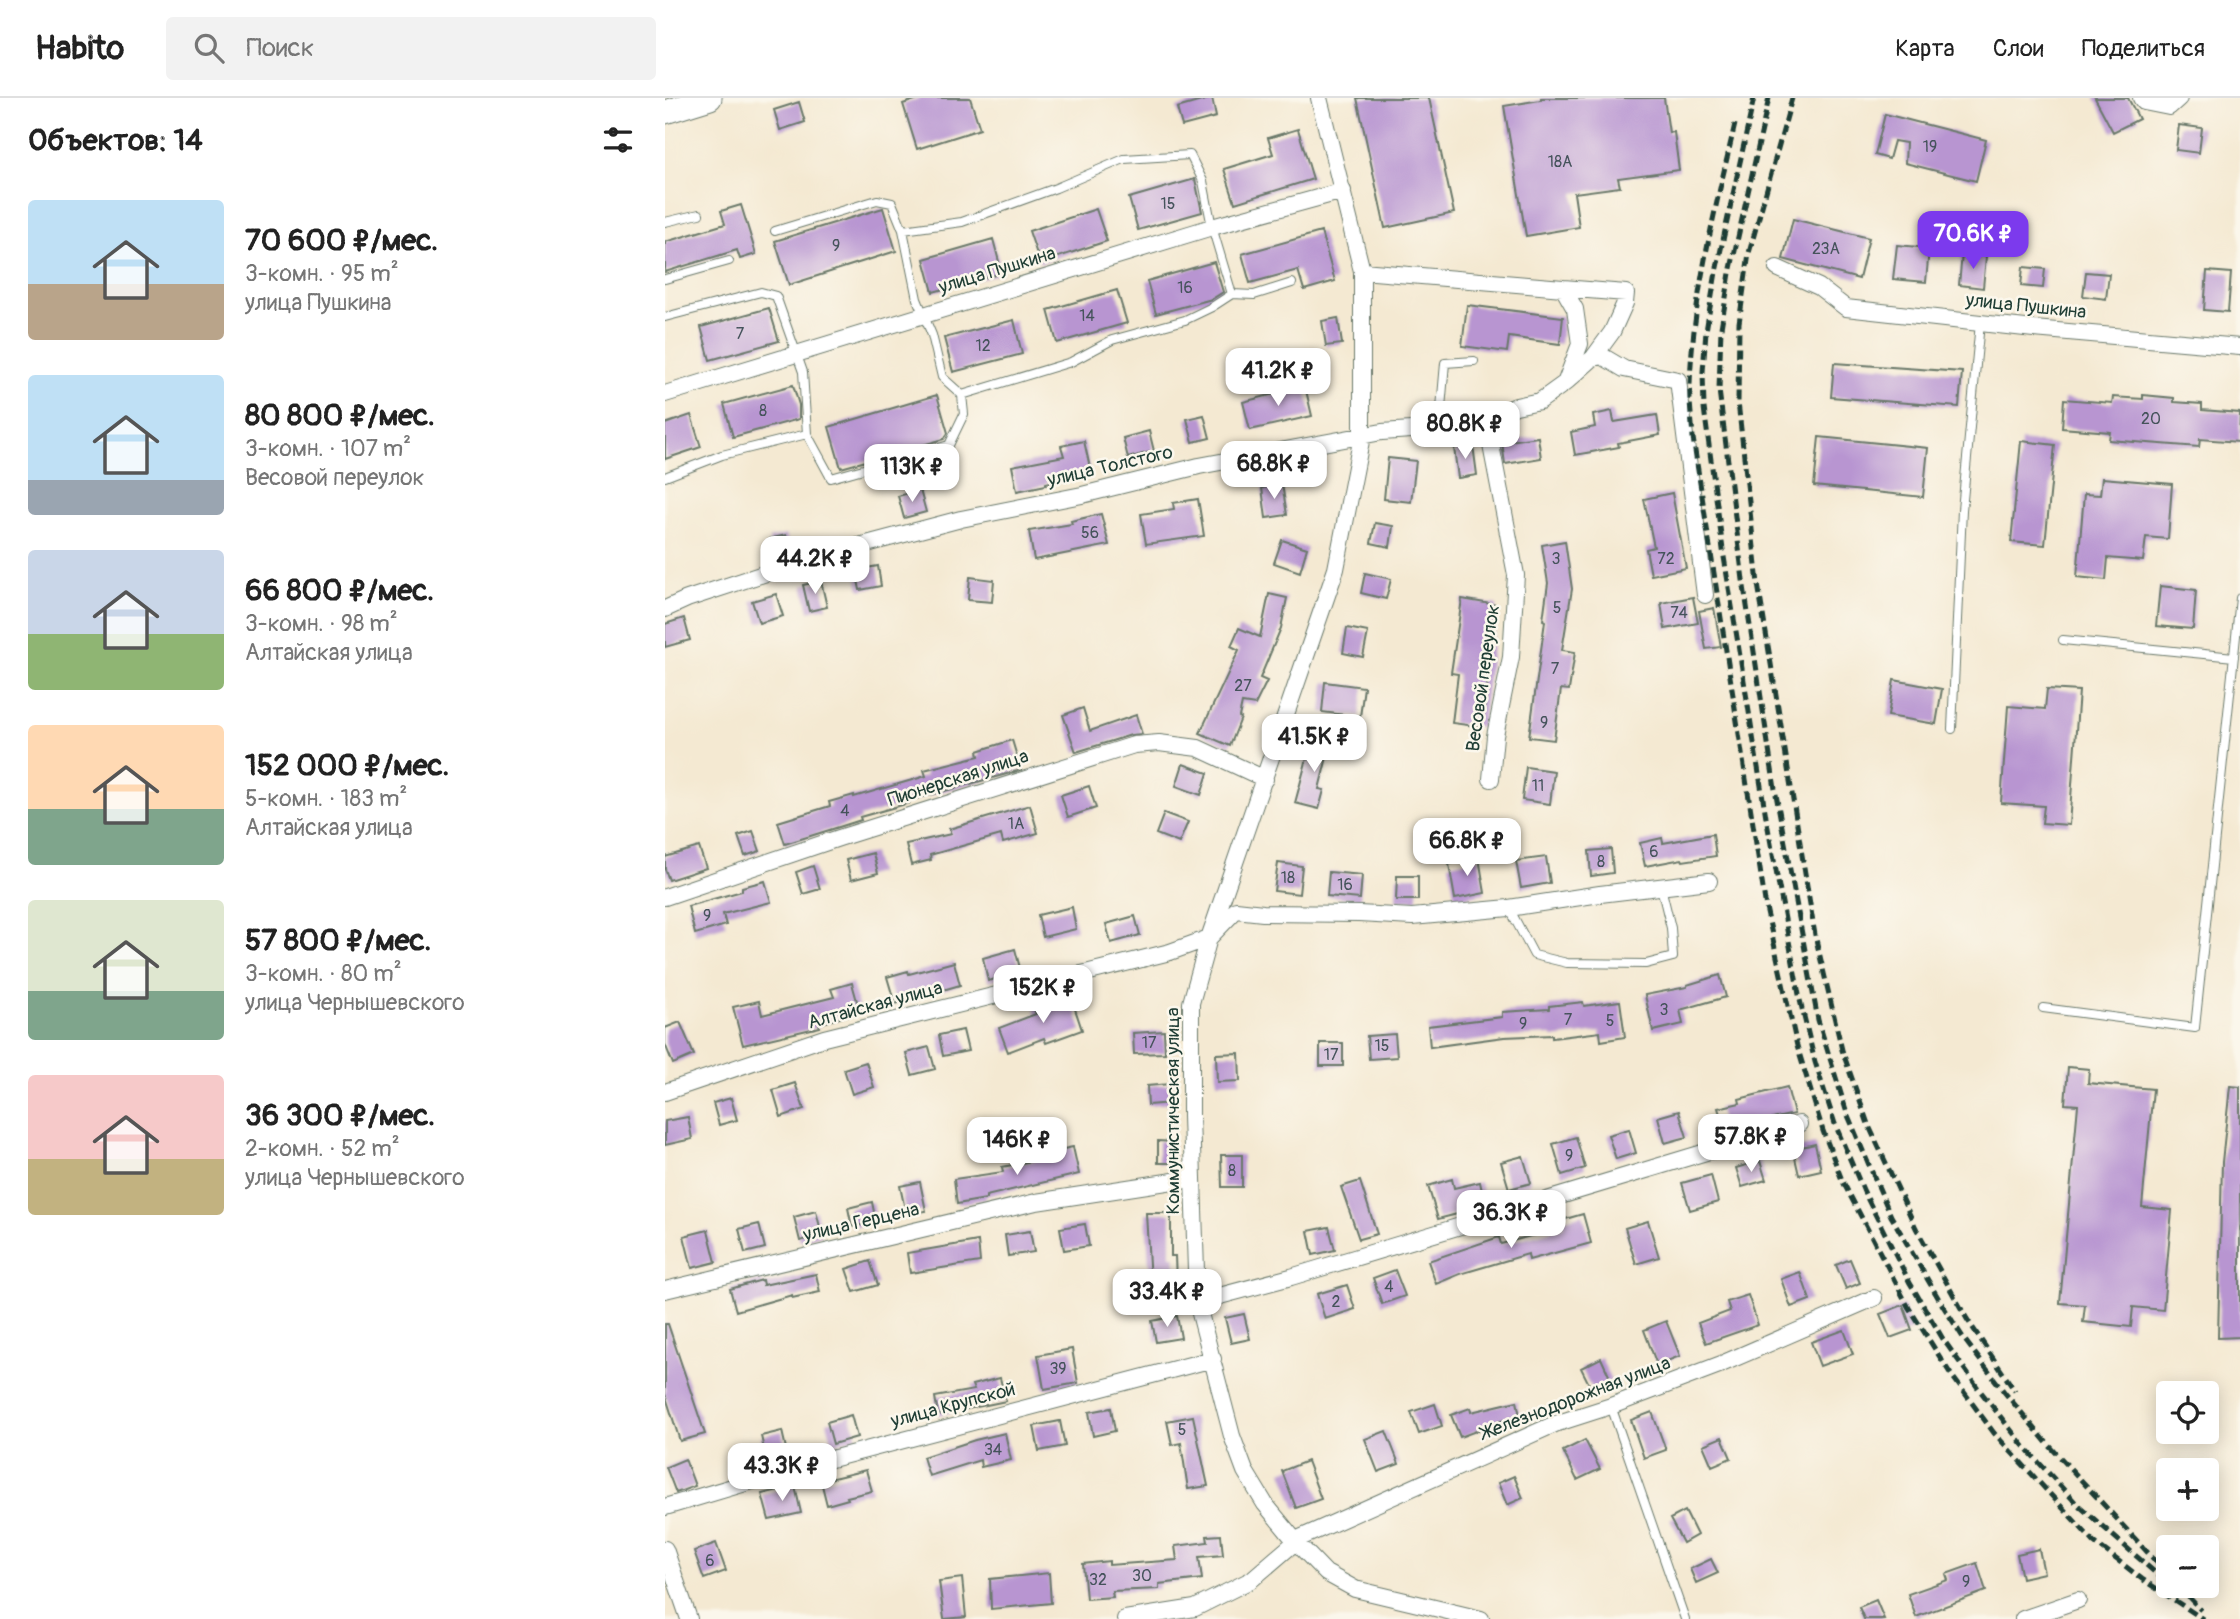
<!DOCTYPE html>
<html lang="ru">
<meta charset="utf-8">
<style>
:root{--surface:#fff;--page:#f2f2f2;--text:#222;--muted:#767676;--line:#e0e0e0;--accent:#7c3aed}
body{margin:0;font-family:Pangolin,sans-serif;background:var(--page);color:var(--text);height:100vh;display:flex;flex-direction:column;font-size:26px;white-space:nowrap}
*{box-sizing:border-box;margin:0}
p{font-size:23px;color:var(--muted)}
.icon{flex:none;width:38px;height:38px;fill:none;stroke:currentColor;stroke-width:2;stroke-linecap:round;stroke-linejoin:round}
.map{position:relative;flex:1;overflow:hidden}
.panel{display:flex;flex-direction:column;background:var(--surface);width:665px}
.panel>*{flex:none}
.tools{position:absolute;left:1491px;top:1283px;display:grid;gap:14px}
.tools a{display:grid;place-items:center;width:63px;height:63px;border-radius:7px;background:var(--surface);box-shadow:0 4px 18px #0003;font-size:35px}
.price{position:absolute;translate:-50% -60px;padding:0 16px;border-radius:14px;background:#fff;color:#222;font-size:23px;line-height:46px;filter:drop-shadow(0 2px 4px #0008)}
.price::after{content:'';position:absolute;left:50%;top:42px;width:21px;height:16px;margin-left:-10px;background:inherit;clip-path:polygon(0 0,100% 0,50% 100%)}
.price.active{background:var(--accent);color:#fff}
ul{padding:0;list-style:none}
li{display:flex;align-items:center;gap:21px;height:175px;padding:0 28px}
li span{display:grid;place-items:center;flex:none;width:196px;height:140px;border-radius:7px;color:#555}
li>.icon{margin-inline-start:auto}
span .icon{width:84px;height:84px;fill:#fffc;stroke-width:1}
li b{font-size:30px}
h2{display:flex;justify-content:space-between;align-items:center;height:84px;padding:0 28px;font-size:30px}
header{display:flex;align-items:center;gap:42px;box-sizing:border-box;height:98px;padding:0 35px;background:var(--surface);border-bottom:2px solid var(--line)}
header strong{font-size:33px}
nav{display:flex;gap:38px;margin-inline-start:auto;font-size:24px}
.search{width:490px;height:63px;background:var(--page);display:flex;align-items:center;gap:18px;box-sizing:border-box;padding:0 24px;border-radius:7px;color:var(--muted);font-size:26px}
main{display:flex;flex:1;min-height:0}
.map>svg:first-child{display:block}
</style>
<header>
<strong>Habito</strong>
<div class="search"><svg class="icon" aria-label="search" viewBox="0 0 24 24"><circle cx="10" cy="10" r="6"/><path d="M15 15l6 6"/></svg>Поиск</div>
<nav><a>Карта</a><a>Слои</a><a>Поделиться</a></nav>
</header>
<main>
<section class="panel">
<h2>Объектов: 14<svg class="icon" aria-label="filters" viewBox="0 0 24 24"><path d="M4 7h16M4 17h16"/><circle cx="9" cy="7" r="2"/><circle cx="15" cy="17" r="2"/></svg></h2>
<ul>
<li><span style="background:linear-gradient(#bfe0f5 60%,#b9a48a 0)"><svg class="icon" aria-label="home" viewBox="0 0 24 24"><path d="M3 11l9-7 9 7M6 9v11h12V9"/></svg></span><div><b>70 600 ₽/мес.</b><p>3-комн. · 95 m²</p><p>улица Пушкина</p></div></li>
<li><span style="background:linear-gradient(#bfe0f5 75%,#9aa5b1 0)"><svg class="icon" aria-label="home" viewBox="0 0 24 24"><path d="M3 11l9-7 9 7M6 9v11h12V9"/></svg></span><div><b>80 800 ₽/мес.</b><p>3-комн. · 107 m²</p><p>Весовой переулок</p></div></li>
<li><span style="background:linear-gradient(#c9d6e8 60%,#8fb573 0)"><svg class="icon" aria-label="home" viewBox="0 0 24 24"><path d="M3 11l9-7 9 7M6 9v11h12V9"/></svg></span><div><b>66 800 ₽/мес.</b><p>3-комн. · 98 m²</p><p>Алтайская улица</p></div></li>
<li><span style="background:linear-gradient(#ffd9b3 60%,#7fa58c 0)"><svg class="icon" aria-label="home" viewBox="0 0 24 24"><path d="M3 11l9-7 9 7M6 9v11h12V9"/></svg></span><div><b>152 000 ₽/мес.</b><p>5-комн. · 183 m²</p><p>Алтайская улица</p></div></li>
<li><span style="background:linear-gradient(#dfe7d0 65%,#7fa58c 0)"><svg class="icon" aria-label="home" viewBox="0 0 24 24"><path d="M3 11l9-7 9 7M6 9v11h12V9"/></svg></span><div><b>57 800 ₽/мес.</b><p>3-комн. · 80 m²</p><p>улица Чернышевского</p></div></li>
<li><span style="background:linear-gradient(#f6c9c9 60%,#c2b280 0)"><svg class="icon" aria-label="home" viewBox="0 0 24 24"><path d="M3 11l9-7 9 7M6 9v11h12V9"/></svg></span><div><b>36 300 ₽/мес.</b><p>2-комн. · 52 m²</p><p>улица Чернышевского</p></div></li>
</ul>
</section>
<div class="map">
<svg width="1575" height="1521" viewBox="0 0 1575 1521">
<rect width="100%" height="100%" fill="#fbf7ec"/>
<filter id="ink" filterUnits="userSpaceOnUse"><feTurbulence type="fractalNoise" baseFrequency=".0143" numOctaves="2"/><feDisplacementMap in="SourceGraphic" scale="14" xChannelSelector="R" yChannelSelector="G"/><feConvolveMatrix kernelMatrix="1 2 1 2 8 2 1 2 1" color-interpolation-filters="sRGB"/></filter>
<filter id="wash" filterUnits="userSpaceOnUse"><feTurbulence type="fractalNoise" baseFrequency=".00686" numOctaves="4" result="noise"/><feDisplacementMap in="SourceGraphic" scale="28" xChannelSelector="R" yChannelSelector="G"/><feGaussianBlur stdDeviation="1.57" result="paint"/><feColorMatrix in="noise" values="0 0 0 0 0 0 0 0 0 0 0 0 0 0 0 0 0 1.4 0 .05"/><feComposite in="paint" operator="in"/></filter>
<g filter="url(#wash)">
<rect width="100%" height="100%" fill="#f4e9d2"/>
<g id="blocks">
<path fill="#b895d1" d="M256,0H305L315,31L252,51L238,6Z
M547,0L551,19L517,28L512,10Z
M692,0H764L789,115L720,130Z
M876,0H999L1004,35L1009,34L1014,72L953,80L955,89L909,95L914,129L861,138L839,8L876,2Z
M1430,0H1463L1474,21L1448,34Z
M134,4L140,24L115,32L109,12Z
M1220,16L1321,42L1311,83L1240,65L1241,45L1229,43L1224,61L1210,57Z
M1514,27L1537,30L1534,55L1511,52Z
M633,31L648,81L570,105L559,71L608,56L603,40Z
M530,81L537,114L473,132L464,100Z
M76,107L91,156L75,161L72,152L0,174V144L60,126L56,113Z
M218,110L231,153L124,187L110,143Z
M431,111L442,143L375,165L364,133Z
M1128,121L1204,140L1194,181L1118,161Z
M656,134L670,183L639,192L633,172L585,185L577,156Z
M328,141L337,175L268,194L259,161Z
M1232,147L1264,150L1261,184L1228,181Z
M1297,156L1321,158L1318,190L1294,187Z
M549,164L558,194L547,201L491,216L482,183Z
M1358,169L1380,171L1378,190L1356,188Z
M1542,173L1566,175L1563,214L1539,212Z
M1421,174L1444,176L1441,201L1418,198Z
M452,192L462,225L392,245L383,212Z
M802,207L898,219L895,246L844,239L842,254L797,248Z
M104,210L114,243L45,262L36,229Z
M673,220L677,246L661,248L657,223Z
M349,222L357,256L288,274L279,240Z
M1169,265L1297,274L1294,309L1166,299Z
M128,287L134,307V321L68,339L59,306Z
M640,288L647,318L585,332L578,304Z
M272,297L283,335L279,341L176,370L164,329Z
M1478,297L1509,300V304L1537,306V312L1575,315L1574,344L1535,341L1534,349L1444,342L1445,334L1397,330L1399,301L1447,305L1448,299L1478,301Z
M947,313L949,324L992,317L995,337L953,345L954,349L910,357L906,334L930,329L928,317Z
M26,317L36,349L0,361V326Z
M539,317L545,340L528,344L522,321Z
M484,333L489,353L463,360L458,340Z
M873,339L876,360L840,366L837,344Z
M1154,339L1263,350L1258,399L1149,388Z
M419,343L426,374L381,385V387L352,393L347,368L399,358L396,348Z
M1356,343L1390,347L1380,447L1346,444Z
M808,347L812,377L793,380L789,350Z
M723,360L751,363L746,404L719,401Z
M1437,380L1507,386L1503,441L1481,439L1478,463L1443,460L1441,482L1412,479L1419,396L1435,397Z
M617,386L622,417L601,420L597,390Z
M255,392L261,414L239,420L233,398Z
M1007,395L1021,470L986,477L981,451L989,449L979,401Z
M533,401L539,438L481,446L476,416L509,411L508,405Z
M436,416L444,447L369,462L364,433L407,426L406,423Z
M710,425L728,428L725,449L706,445Z
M121,437L125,453L107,457L104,441Z
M617,442L642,450L635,474L609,465Z
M900,443L907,491L897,552L910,554L904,592L896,591L889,642L864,639L880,523L878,522L883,485L877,447Z
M213,468L216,488L195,492L191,472Z
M700,475L726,481L721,501L696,495Z
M305,479L329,482L327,504L303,502Z
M156,483L162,509L144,513L138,487Z
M1495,488L1531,492L1528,531L1491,528Z
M111,496L118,518L94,525L87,503Z
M604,496L622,500L616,530L595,580L602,583L590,607L577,605L574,619L576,620L565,648L535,635L574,552L566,548L574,530L595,539Z
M1028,499L1033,525L1000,531L996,505Z
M797,501L832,507L817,629L787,625L793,576L786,575Z
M1049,510L1056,549L1041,551L1034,513Z
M19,520L25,542L0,549V526Z
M682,530L703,534L698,559L678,555Z
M1229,582L1277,591L1271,626L1223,618Z
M660,584L699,589L695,619L657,614Z
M1382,591L1414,593L1404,727L1377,725L1379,708L1336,705L1343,608L1380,611Z
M418,610L425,633L471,617L477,636L466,637L411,654L398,617Z
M648,638L666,643L654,691L659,692L654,711L630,705Z
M347,642L356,672L243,703L244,705L195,719L196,722L120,746L113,724L165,708L164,704L189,697V699L261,678L259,672L314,658L313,653Z
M518,666L543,675L536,697L511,688Z
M861,669L889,673L885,706L857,702Z
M424,688L431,710L403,719L396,697Z
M365,707L373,735L338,745L336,737L265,757L266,762L246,767L241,746L286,736L284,731Z
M499,715L523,724L514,745L491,736Z
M88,733L95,753L80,758L73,738Z
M1048,736L1051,758L1018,763L1017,761L980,768L975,745L997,740L998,745Z
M34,749L41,770L4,782L0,771V759Z
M946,751L948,775L926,778L924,753Z
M208,755L213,775L186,782L181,762Z
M881,759L885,785L856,790L851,763Z
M814,760L820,795L790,801L784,766Z
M613,765L637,768L634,796L609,793Z
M148,768L155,791L138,796L131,774Z
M664,774L697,777L695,801L662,798Z
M732,778H753V802H731Z
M100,783L106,804L58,816L61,827L30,836L23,808L77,793V789Z
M407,809L411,831L378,839L373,817Z
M470,818L475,837L446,845L441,826Z
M350,851L356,874L323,883L318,860Z
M289,864L295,887L230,906L222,879L243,873L244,876Z
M1055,877L1061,899L1015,912L1018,926L988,933L980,897L1022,889V887Z
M187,885L195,914L154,926L155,929L78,947L68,909L94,903L97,917L169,899L166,891Z
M406,899L417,932L381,945L379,940L343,954L334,930L371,916L369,911Z
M955,903L960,939L936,943L935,934L887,940V937L839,939L765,949L763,928L837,919V914L884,911V908L918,904L919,908Z
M15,924L29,957L8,966L0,946V930Z
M298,932L303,953L278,958L274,937Z
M499,933L500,955L469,956L468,935Z
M730,936L732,959L704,961L702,938Z
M655,945H678V968H655Z
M264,949L270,971L247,977L241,955Z
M574,955L575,983L552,984L551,956Z
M201,964L209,989L187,996L179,971Z
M1403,969L1424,971L1423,985L1488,991L1477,1109L1507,1112L1498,1212L1468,1209L1466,1229L1418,1224L1420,1207L1395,1205L1413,1007L1400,1006Z
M130,985L139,1011L116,1019L108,992Z
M505,986L506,1005L483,1007L482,988Z
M1565,988L1575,989V1239L1553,1240L1557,1064Z
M1122,989L1129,1016L1060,1032L1053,1010L1075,1005L1074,1001Z
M66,1000L72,1022L54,1027L48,1005Z
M1014,1013L1022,1039L1000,1045L993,1019Z
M23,1019L27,1041L0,1047V1023Z
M964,1031L971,1055L951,1061L943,1037Z
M911,1039L920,1070L897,1077L888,1046Z
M493,1043L509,1044V1065H493Z
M1150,1046L1156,1072L1134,1077L1128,1051Z
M408,1049L414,1076L321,1098V1101L292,1106L289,1081L338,1074L337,1069L387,1059L385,1054Z
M556,1057H577V1089H557Z
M858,1058L866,1085L844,1091L836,1064Z
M1095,1063L1101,1082L1077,1089L1071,1070Z
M1046,1077L1053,1104L1025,1112L1017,1085Z
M787,1081L789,1090L815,1084L819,1102L794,1108L796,1115L773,1121L763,1088Z
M695,1083L712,1136L694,1141L676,1089Z
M255,1084L261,1113L241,1116L235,1088Z
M207,1104L211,1124L187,1129L183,1110Z
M151,1113L157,1137L135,1143L129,1119Z
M481,1115H506V1158H510L511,1182L485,1184Z
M918,1116L926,1145L864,1162L863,1156L795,1176L771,1186L763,1163L834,1139L836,1146L899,1129L897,1122Z
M983,1123L994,1159L971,1166L960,1130Z
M94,1126L100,1150L80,1155L74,1131Z
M420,1126L424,1148L399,1152L395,1130Z
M664,1129L670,1152L648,1157L643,1133Z
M43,1132L51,1164L27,1170L19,1138Z
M365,1133L369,1154L343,1158L340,1137Z
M313,1143L315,1164L245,1175L242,1155Z
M1185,1161L1195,1185L1181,1191L1171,1167Z
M205,1163L213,1187L189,1194L181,1171Z
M730,1172L740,1198L717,1206L708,1180Z
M1135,1174L1145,1202L1126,1209L1116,1181Z
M151,1176L155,1194L127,1200V1197L71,1213L65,1191L97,1182L98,1187Z
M682,1187L690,1211L660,1221L652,1196Z
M1083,1197L1093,1227L1041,1245L1033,1225L1065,1213L1062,1204Z
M1238,1207L1247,1232L1225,1240L1215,1216Z
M579,1216L585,1241L566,1245L560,1220Z
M512,1218L516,1240L491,1244L487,1223Z
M1001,1223L1015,1258L992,1267L979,1232Z
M0,1226H3L40,1336L15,1343L0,1296Z
M1179,1232L1188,1256L1155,1268L1146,1244Z
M407,1251L413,1285L379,1291L373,1257Z
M936,1260L946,1282L927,1292L916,1270Z
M335,1280L341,1303L273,1317L270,1299L309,1292L307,1287Z
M852,1303L855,1318L813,1329L814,1332L795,1339L786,1317L805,1310L806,1314Z
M770,1306L777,1328L754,1336L746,1314Z
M446,1310L450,1333L428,1338L424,1314Z
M987,1314L1001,1352L979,1360L966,1322Z
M186,1317L192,1339L168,1346L162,1324Z
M528,1318L543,1388L523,1391L516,1345L507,1347L502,1323Z
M395,1323L400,1348L374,1353L369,1328Z
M117,1333L122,1355L101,1360L96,1338Z
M721,1333L734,1366L713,1374L700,1341Z
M340,1335L346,1362L316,1369L315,1362L264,1378L258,1359L310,1342Z
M1057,1339L1066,1360L1047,1368L1038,1347Z
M920,1342L935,1371L912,1382L898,1353Z
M20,1361L30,1388L11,1395L1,1369Z
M642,1363L656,1401L631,1410L617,1373Z
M201,1372L207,1393L182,1399L183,1401L162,1407L156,1383Z
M849,1378L858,1400L842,1407L833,1385Z
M130,1388L136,1415L104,1422L97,1396Z
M1020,1413L1032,1437L1018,1445L1005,1421Z
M556,1437L558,1457L534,1459L537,1481L494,1486V1491L447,1493L448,1499L421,1501L418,1466L444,1463V1467L512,1462L510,1448L543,1444L542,1438Z
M51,1445L61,1473L39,1481L29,1453Z
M1374,1451L1379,1475L1357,1480L1352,1456Z
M1046,1461L1053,1475L1031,1485L1025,1471Z
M1312,1465L1321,1493L1251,1519L1243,1496L1283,1482L1281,1476Z
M384,1475L386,1505L326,1511L325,1481Z
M297,1480L301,1519L279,1521L274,1483Z
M1211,1502L1219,1521H1199L1194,1509Z"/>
</g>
</g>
<g filter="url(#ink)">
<use href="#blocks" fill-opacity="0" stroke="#6a796b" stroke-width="2"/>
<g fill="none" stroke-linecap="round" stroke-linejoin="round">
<g stroke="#6a796b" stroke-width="10">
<path id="service" d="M0,124L34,116
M238,132L297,124L391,90L459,61L525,57L538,83L547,129L567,196L547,209L520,222L447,242L406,264L297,297
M0,181L64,163
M567,196L589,197L627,185
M0,219L96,194L111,198L138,274L142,336L166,380L284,347L299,316L297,297L277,279L267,237L252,201L238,132L227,105L212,102L110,133
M763,329L776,310L780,265L809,263
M0,379L57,357L142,336
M1398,542L1569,559
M1287,631L1297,412L1315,225
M844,810L869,857L902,865L981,866L1008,859L1006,830L996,789
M1378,910L1530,930L1575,500
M946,1308L1020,1521"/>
</g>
<g stroke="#6a796b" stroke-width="18">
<path id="minor" d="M654,0L697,173V338L671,471L544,840L526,905V1018L532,1204L567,1338L580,1373L600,1406L632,1445L661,1475L690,1491L816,1521
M1476,0L1479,4L1504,9L1514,0
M1112,170L1154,189L1181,210L1369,231L1575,249
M697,173L898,190L910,211L915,246L901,283
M928,260L937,258L959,271L1013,282L1040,497
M0,296L547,129L678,93
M821,321L851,477L846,559L830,638L826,681
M0,511L22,501L141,462L296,421L417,397L534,368L717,334L761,331L821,321L851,308L875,303L900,285L928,260L947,234L960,205L961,195L898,190
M0,799L174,740L469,647L494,645L533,650L600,681
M0,994L159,940L505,854L544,840L571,812L598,815L694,816L747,819L844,810L935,796L1044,783
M0,1192L371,1104L528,1080
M532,1204L626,1179L1134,1026
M0,1409L128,1371L548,1261
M0,1451L24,1521
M460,1521L530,1510L586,1482L635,1440L890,1326L946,1308L1054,1267L1209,1200
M1358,1521L1413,1502"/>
</g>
<g stroke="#6a796b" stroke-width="25">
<path id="secondary" d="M0,14L45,0"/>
</g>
<use href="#service" stroke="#fff" stroke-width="8"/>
<use href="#minor" stroke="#fff" stroke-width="16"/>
<use href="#secondary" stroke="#fff" stroke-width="23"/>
<path stroke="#1f3d34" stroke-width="5" stroke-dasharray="10 5" stroke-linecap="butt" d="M1089,0L1051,174L1041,233L1038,274L1039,310L1059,459L1101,719L1135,902L1150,964L1170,1026L1199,1094L1245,1185L1278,1241L1313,1290L1357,1346L1411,1405L1503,1486
M1104,0L1065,175L1056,230L1054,292L1078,482L1110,691L1153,922L1182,1015L1204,1067L1226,1118L1275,1203L1299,1241L1340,1295L1382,1345L1496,1469
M1127,0L1084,155L1074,225L1073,304L1093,486L1150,837L1177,952L1203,1026L1251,1130L1302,1221L1350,1293
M1070,26C1050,112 1028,198 1025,286C1024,304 1027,322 1028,340L1101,810L1132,948L1158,1033L1177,1082L1244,1210L1285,1275L1329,1335L1429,1444L1477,1481L1538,1521
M1513,1488L1536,1512"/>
</g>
</g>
<g text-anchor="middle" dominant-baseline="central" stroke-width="5" stroke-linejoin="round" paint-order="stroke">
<g font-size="16" fill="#45535b">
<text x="1265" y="49">19</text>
<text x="895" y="64">18А</text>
<text x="503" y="106">15</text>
<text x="171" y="148">9</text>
<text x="1161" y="151">23А</text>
<text x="520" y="190">16</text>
<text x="422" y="218">14</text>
<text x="75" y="236">7</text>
<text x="318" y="248">12</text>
<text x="98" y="313">8</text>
<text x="1486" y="321">20</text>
<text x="425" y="435">56</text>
<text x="891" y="461">3</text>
<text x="1001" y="461">72</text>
<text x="892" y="510">5</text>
<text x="1014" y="515">74</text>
<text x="890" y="571">7</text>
<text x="578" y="588">27</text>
<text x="879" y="625">9</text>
<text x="873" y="688">11</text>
<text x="180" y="713">4</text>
<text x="351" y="726">1А</text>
<text x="989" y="754">6</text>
<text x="936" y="764">8</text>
<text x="623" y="780">18</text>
<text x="680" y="787">16</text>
<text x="42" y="818">9</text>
<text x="999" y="912">3</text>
<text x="903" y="922">7</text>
<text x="945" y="923">5</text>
<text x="858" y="926">9</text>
<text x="484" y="945">17</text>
<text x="717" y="948">15</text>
<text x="666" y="957">17</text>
<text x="904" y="1058">9</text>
<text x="567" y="1073">8</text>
<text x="724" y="1189">4</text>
<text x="671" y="1204">2</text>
<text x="393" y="1271">39</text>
<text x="517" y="1332">5</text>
<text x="328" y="1352">34</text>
<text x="45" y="1463">6</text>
<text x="477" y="1478">30</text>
<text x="433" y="1482">32</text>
<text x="1301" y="1484">9</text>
</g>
<g font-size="19" fill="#1f3d34" stroke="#fbf7ec">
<text transform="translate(332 172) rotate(-17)">улица Пушкина</text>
<text transform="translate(1361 208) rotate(6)">улица Пушкина</text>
<text transform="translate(445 368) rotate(-13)">улица Толстого</text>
<text transform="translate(818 580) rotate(-82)">Весовой переулок</text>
<text transform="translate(293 680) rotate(-18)">Пионерская улица</text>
<text transform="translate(210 907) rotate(-15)">Алтайская улица</text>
<text transform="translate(508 1013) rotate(-90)">Коммунистическая улица</text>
<text transform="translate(196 1124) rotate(-13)">улица Герцена</text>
<text transform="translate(911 1300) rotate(-21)">Железнодорожная улица</text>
<text transform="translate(288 1307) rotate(-15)">улица Крупской</text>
</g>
</g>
</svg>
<div class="tools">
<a><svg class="icon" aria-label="locate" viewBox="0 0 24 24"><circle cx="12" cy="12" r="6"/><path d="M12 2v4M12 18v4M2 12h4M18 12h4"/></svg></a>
<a>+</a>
<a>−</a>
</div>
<b class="price active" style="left:1308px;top:173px">70.6K ₽</b>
<b class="price" style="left:613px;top:310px">41.2K ₽</b>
<b class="price" style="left:800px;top:363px">80.8K ₽</b>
<b class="price" style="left:609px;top:403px">68.8K ₽</b>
<b class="price" style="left:247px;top:406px">113K ₽</b>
<b class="price" style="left:150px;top:498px">44.2K ₽</b>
<b class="price" style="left:649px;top:676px">41.5K ₽</b>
<b class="price" style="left:802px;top:780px">66.8K ₽</b>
<b class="price" style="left:378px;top:927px">152K ₽</b>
<b class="price" style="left:1086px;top:1076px">57.8K ₽</b>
<b class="price" style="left:352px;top:1079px">146K ₽</b>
<b class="price" style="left:846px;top:1152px">36.3K ₽</b>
<b class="price" style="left:502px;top:1231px">33.4K ₽</b>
<b class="price" style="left:117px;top:1405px">43.3K ₽</b>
</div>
</main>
